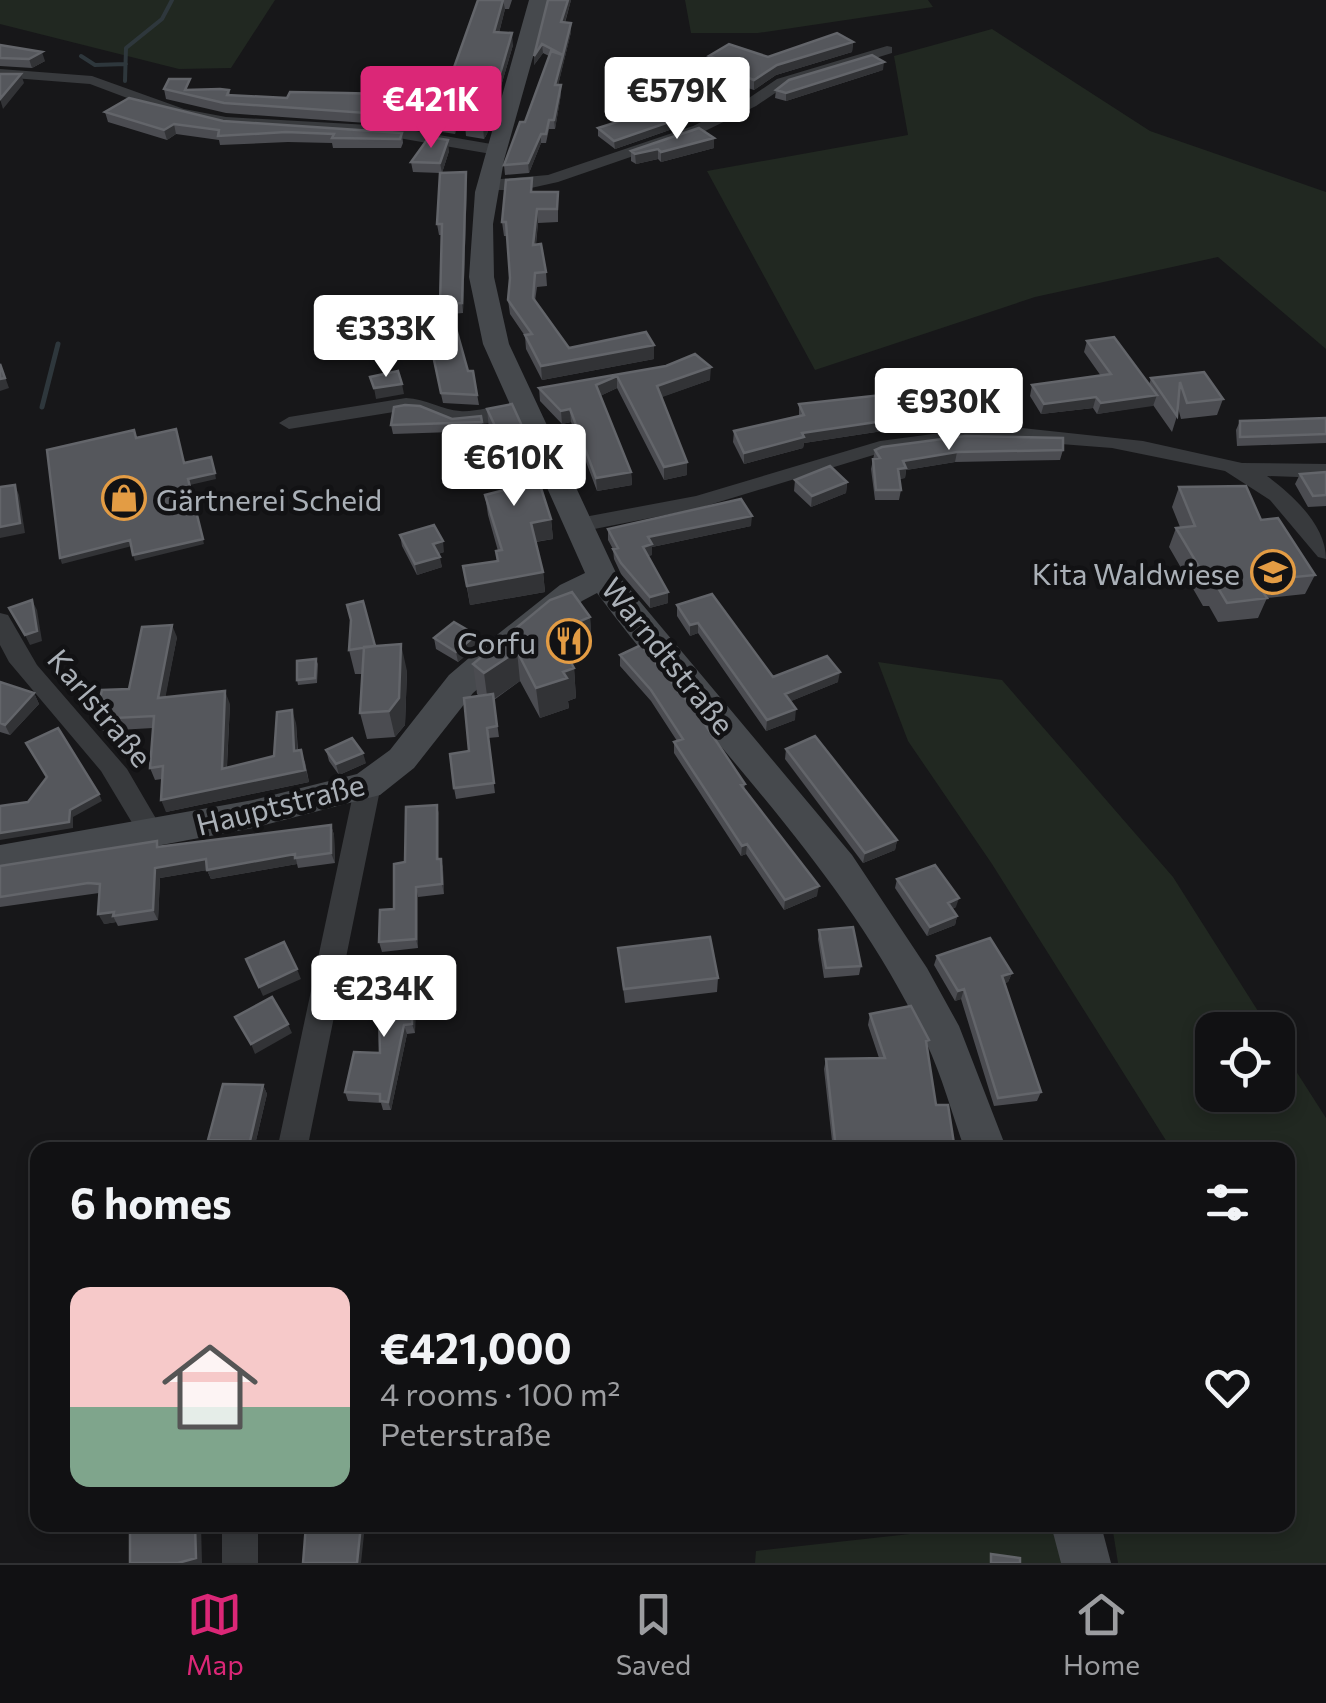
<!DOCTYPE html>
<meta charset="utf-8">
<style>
:root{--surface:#111113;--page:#1e1f21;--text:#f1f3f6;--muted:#9c9da0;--line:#303133;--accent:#db2777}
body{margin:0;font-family:Commissioner,sans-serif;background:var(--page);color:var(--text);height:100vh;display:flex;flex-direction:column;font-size:38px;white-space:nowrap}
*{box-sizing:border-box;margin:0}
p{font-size:32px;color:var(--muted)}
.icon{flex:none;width:55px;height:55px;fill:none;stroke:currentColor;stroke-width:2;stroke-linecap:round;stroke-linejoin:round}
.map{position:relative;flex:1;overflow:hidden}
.side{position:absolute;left:30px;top:1142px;width:1265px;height:390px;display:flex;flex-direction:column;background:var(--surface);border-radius:20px;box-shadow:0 5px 15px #0003,0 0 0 2px var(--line)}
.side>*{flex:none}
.controls{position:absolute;left:1195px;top:1012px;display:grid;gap:20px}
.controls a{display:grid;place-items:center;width:100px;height:100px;border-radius:20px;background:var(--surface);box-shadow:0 5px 15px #0003,0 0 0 2px var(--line);font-size:50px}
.price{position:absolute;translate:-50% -85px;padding:0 22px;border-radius:10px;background:#fff;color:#222;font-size:32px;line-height:65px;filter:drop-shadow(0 2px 5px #0008)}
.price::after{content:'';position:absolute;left:50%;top:60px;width:30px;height:22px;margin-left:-15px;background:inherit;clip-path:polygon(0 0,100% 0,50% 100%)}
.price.active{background:var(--accent);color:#fff}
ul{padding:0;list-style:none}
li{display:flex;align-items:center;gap:30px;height:250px;padding:0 40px}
li span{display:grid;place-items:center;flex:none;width:280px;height:200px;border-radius:20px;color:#555}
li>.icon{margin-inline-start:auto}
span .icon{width:120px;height:120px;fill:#fffc;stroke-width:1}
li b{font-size:42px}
h2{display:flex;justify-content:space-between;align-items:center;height:120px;padding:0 40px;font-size:42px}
.tabs{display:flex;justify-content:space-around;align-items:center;height:140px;border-top:2px solid var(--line);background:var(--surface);font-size:28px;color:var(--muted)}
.tabs a{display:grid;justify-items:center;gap:5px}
.tabs .active{color:var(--accent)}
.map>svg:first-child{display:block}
</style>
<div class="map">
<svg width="1326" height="1563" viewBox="0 0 1326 1563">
<rect width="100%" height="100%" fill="#171719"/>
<path fill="#212821" d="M0,0H275L231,68L179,69L0,24Z
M685,0H928L933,7L758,33H691Z
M992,29L1150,131L1326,192V349L1218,257L1035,297L815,370L707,171L908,135L894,56Z
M878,662L1002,680L1173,877L1270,1030H1212V1095H1278V1043L1326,1118V1563H1118L1112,1525H1288V1150H1172L992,864L908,741Z
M992,1525H1077L1084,1563H755L756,1551Z"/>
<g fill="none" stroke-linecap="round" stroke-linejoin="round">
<path stroke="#2e373c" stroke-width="4" d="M81,56L95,65L126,64
M125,81L126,48L162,19L172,0"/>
<path stroke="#2e373c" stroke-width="5" d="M42,407L58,344"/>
<path fill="#383a3d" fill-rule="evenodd" d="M887,46L892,47V53L787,85L756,106L703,132L558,182L522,190H489L481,185L489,180L548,175L693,126L746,100L777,79Z
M0,69L92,76L184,109L226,117L387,126L497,145L505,150L497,155L387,136L226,127L175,116L90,84L0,77Z
M406,398C426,399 443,410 460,411C481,413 513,397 530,411C517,422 470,427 452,423C435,420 424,411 406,410L289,429L279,423L289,417Z
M1022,428L1143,441L1242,463L1326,464V478L1267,476C1294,496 1326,526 1326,559L1318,557L1270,500L1225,471L1112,448L1022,441L963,442L880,453L696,509L579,532L568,525L579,518L696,496L880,441L963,430Z
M0,613L8,615L37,665L127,769L165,834L161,841L152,844L143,841L101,771L9,662L0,645Z
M368,775L377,778L381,785L307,1150H277L355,785L359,778Z
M222,1525H258V1563H222Z"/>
<path fill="#46494d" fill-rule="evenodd" d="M529,0H549L504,160L493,224L494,277L509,344L616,573L852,855L927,968L959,1026L1007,1150H965C952,1114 942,1076 926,1042C847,871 707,742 597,593L582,601L473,693L414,768L380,795L253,828L0,875V845L253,800L357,774L390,750L449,675L483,646L560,585L585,573L483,344L469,277L475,192Z
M1051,1525H1101L1111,1563H1061Z"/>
</g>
<path fill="#4b4c51" d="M478,0H512L509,9H505L499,33L513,45L487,134L484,139L466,136L465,124L472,88H452L451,76Z
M548,0H571L565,23L571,32L558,85L561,94L555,129H549L546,143H541L529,173L505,175L504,165L525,122L549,56L543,53L534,65Z
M853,42L852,52L776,75L754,90L735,84V76L709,67V56L768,57Z
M0,45L45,61L32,68L0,66Z
M883,70L786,101L775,98L776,90Z
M164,89L229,90L230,95L287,98L386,94L387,100L413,101L414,111L409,126L226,113L166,99Z
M462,100L463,110L455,134L442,132L441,122Z
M105,112L402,133L403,143L401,148H333L332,143L288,142L220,145L219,140L176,134L167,140L108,122Z
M681,126L615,149L598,136V128Z
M699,128L714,148L661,162L658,159L636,164L631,161V151Z
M449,151L442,173L467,182L463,313L452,314L468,371H473L479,405L443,403L426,328L442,314L440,304L442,235H439L437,224L440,173L413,172L411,162Z
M533,192H558V222L538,223L536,245L546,272L547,286L537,287L535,301L569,348L654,359L542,380L526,349L525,336L510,314L508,300L510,278L507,236H504L502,222Z
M1087,341L1149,385L1151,378L1204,372L1223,399L1217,415L1181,419L1178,408L1177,416L1172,432L1153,405L1097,414L1093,408L1041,414L1030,396L1032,385L1101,376L1084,352Z
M666,366L710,380L661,397L687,462V475L664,480L617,388L600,396L631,472L632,485L597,491L571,422L562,424L540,401L539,388Z
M952,394L1006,419L936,428L935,423L804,443L803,448L744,464L733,442L734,431L799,416V404Z
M487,409L537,459L538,479L551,519L553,539L536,542L543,572L545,592L470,605L463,566L497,561L496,551H498L488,515L485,495L516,487L489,429Z
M481,416L483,431L393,434L391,425Z
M1326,418V443L1237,446L1236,430L1240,421Z
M875,450H1063L1060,460L955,462L906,470L905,478L899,479L901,490L899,500H875L871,469Z
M1326,472V506L1308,507L1295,484L1300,474Z
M795,480L847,482L846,493L811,507L794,491Z
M1179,487L1261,520L1315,575L1305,594L1267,598L1258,618L1218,622L1209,606H1203L1169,547L1176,528L1180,527L1172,507Z
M751,526L652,547V555L648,556L668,592V603L650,608L621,574L614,559L613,549L608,540V529Z
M400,535L444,552L438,554L442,567L417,575L402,546Z
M677,605L773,677L838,682L791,701L795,720L766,731L698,633L690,636L677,616Z
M590,617L592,648L568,657L574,668L576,698L568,701L569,708L540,718L520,681L494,700L499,737L488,738L495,793L456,799L454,788L469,751L479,696L477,694L473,664Z
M476,635L477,646L458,662L436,649L434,638Z
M177,637L165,697L230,704L227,767L274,756L296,723L298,750L305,762L309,782L166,812L162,779L155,780L150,768L153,728L101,731L95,719L129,689Z
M375,646L407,671L405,725L395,737L367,739L360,713L362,674H355L349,650Z
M620,655L745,784L744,789L817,896L784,910L746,854L741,856L674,753V742L677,741L651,701L620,666Z
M316,659L318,664L317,683L298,685L297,680Z
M0,682L34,693L39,704L10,735L0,732Z
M786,749L897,840L895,850L863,863L785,759Z
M326,750L366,763L339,775L329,761Z
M437,805L439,815V859H441L443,869L444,894L418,897V948L382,952L379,942L394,909L405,862Z
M331,825L334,835L335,863L298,868L297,864L211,879L207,870L160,878L158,920L118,926L116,922L104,924L99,893L0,907V866Z
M897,879L956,907L952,909L957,916L955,925L927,936L895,888Z
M819,930L861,966L859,975L824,978L818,939Z
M618,948L718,978L717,992L625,1003Z
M937,956L1012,973L1008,982L1005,983L1041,1092L1037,1101L994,1106L961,999L955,1001L934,965Z
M416,985L415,1033L407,1034L391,1110H383L381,1103L348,1101L345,1092L380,1053Z
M870,1014L927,1047L936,1105L955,1150H833L824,1069L826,1059L879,1058L868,1025Z
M263,1085L267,1094L254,1149L213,1148L208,1140Z"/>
<path fill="#323336" d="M503,0L505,9L496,44L494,32Z
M568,0H571L562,32L561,22Z
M571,23V32L556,94L555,85Z
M512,33L513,45L487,134L484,139L483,127Z
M853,42L852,52L776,75L754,90V80L777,65Z
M542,44L543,53L534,65V56Z
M42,52L45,61L32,68L29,59Z
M884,62L883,70L786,101V93Z
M21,74L24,83L3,109L0,99Z
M561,85V94L555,129L554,120Z
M462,100L463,110L455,134L454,124Z
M413,101L414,111L409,126L408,116Z
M681,118V126L615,149L614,141Z
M174,124L176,134L167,140L164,130Z
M541,134V143L529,173L528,163Z
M714,138V148L661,162V152Z
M448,140L449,151L442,173L440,163Z
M658,149V159L636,164L635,154Z
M466,172L467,182L463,313L462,303Z
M537,209L538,223L534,259L533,245Z
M654,345V359L542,380L541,366Z
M0,363L9,388L0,391Z
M711,367L710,380L657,399V386Z
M617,376V388L596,398V385Z
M402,384L404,394L376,399L374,388Z
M1157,395L1153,406L1097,414L1101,403Z
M1096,397L1093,408L1041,414L1044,404Z
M1009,408L1006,419L936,428L938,417Z
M570,409L571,422L562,424L561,411Z
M937,413L935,423L804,443L803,448L744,464V453L802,433Z
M957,452L955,462L906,470L905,478L897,479L898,469L903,461Z
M537,459L539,479L533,480L532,460Z
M687,462V475L664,480V467Z
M631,472L632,485L597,491L596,478Z
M215,473L216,479L190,485L204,544L135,561L133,555L188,479Z
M847,482L846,493L811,507L812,496Z
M15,485L19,495L25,533L0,538V527Z
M752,516L751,526L652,547V555L643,557V547L648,537Z
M551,519L553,539L533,542L531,523Z
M130,540L132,546L62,564L60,558Z
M443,541L444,552L435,555L433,544Z
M440,557L442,567L417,575L415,564Z
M543,572L545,592L470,605L467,586Z
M668,592V603L650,608V597Z
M32,600L37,610L42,641L30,645L25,635Z
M590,617L592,648L556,662L554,632Z
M698,623V633L690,636V625Z
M172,625L177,637L163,710L158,698Z
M476,635L477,646L458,662L456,652Z
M401,644L407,671L405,725L395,737L389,711Z
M517,651L520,681L488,703L484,673Z
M574,668L576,698L568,701L569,708L540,718L536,688L563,672Z
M840,672L838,682L784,704L785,694Z
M225,691L230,704L226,781L222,769Z
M34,693L39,704L10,735L5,725Z
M796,709L795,720L766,731L767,720Z
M292,710L296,723L298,763L294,751Z
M301,750L309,782L166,812L161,800Z
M363,753L366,763L339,775L336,764Z
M99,794L102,801L73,817V828L0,840V833L70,810Z
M437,805L439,815V869L437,859Z
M331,825L334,835L335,863L331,853Z
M897,840L895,850L863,863L865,853Z
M747,844L746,854L741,856L742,846Z
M295,854L297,864L211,879L207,870L160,878L158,920L153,910L155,868L206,859Z
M441,859L443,869L444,894L442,884Z
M819,886L817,896L784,910L785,900Z
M416,887L418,897V948L416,939Z
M959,898L956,907L946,911L948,903Z
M114,912L113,916L116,922L104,924L98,914Z
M957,916L955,925L927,936L930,927Z
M297,969L301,979L263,996L259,987Z
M1012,973L1008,982L999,985L1002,976Z
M413,976L416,985L415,1033L412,1024Z
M964,989L961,999L955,1001L958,991Z
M288,1024L292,1033L255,1054L251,1044Z
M404,1025L407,1034L391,1110L388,1102Z
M263,1085L267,1094L254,1149L250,1141Z
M195,1525H201L202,1563H178Z
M361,1525H365L361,1563H357Z"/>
<path fill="#55575c" stroke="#63656a" stroke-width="2.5" d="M478,0H503L494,32L512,33L486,122L483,127L465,124L474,76H451Z
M548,0H568L561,22L571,23L563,55L542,44L534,56Z
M837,33L853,42L777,65L754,80L735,73L743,68L709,56L729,44L768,57Z
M0,45L42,52L29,59L0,58Z
M551,51L563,55L555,85H561L554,120H549L546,134H541L528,163L504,165L520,122H525Z
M872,55L884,62L786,93L776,90L789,80Z
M0,74H21L0,99Z
M169,79H190L185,90L220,89L229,90L227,95L287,98L290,92L345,93L386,94L383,100L413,101L408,116L224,103L164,89Z
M129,98L223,121L402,133L400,139L332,138L334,134L286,132L218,136L219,130L174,124L164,130L105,112Z
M458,98L462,100L454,124L441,122Z
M664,107L681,118L614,141L598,128Z
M699,128L714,138L661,152L658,149L635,154L631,151Z
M429,137L448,140L440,163L411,162Z
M466,172L462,303L440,304L442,224H437L440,173Z
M532,178L531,192H558L557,209H537L533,245L541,244L546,272L535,273L533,298L569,348L646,332L654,345L541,366L525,335L532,334L508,300L510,278L506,222H502L506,180Z
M452,314L468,371H473L477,395L441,393L425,317Z
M1114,337L1157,395L1101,403L1096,397L1044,404L1032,385L1111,374L1087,341Z
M695,354L711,367L657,386L687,462L664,467L617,376L596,385L631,472L596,478L570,409L561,411L539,388L666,366Z
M0,364L5,378L0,379Z
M398,371L402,384L374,388L370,377Z
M1204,372L1223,399L1187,403L1180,382L1177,416L1151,378Z
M944,383L952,394L1002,392L1009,408L938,417L937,413L802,433L804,437L744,453L734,431L804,415L799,404L882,395Z
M512,404L537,459L532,460L551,519L531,523L543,572L467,586L463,566L498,561L496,551L502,550L485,495L523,485L487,409Z
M405,405L420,406L452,419L481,416L482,422L391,425L394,407Z
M1326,418V434L1240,437V421Z
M176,429L184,463L211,457L215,473L188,479L203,539L133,555L130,540L60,558L47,450L134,430L136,438Z
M965,436L1063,438V450L957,452L903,461L906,468L898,469L901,490H876L873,459L880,458L875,450L882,447Z
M830,466L847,482L812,496L795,480Z
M1326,472V495L1313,496L1300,474Z
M15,485L20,523L0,527V487Z
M1246,486L1261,520L1278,518L1315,575L1256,581L1267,598L1227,603L1217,586L1211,587L1176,528L1195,526L1179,487Z
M741,499L752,516L648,537L652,544L643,547L668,592L650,597L621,563L613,549L618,548L608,529Z
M434,525L443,541L433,544L440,557L415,564L400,535Z
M572,592L590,617L554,632L574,668L563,672L567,678L536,688L517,651L484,673L473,664L550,600Z
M712,594L773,677L827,656L840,672L785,694L796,709L767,720L698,623L690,625L677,605Z
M32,600L37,631L25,635L9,608Z
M363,601L375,646L349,650L351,620L347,605Z
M454,622L476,635L456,652L434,638Z
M172,625L158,698L225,691L222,769L274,756L277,712L292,710L294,751L301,750L305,770L161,800L163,766L150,768L154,716L95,719L102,690L129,689L142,627Z
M401,644L399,698L389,711L360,713L364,647Z
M641,645L698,714L745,784L741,785L819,886L785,900L747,844L742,846L674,742L683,739L651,690L620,655Z
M316,659L315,678L297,680V661Z
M0,682L34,693L5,725L0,723Z
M493,694L497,726L487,728L494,783L454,788L450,754L469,751L464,698Z
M58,728L99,794L70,810L69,822L0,833V806L28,802L47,777L26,743Z
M815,736L897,840L865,853L786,749Z
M352,738L363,753L336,764L326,750Z
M437,805V859H441L442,884L416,887V939L379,942L380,910L394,909V864L405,862L406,807Z
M331,825V853L295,858V854L207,870L206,859L155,868L153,910L113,916L114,912L98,914L100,884L88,883L0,897V866L157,841V847Z
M935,865L959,898L948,903L957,916L930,927L897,879Z
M853,927L861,966L826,968L819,930Z
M710,937L718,978L624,989L618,948Z
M990,938L1012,973L1002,976L1041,1092L998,1098L964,989L958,991L937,956Z
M284,942L297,969L259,987L246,959Z
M413,976L412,1024L404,1025L388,1102L380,1101V1094L345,1092L354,1052L380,1053L378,978Z
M272,997L288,1024L251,1044L235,1017Z
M911,1006L929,1040L926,1041L936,1105H948L955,1150H836L826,1059L885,1058L870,1014Z
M223,1084L263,1085L250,1141L208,1140Z
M130,1525H195L196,1558L178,1563H130Z
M306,1525H361L357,1563H303Z
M991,1554L1020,1558V1563H991Z"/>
<defs>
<g id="shop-ring" transform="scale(2.25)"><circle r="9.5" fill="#121214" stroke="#e39c44" stroke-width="1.5"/><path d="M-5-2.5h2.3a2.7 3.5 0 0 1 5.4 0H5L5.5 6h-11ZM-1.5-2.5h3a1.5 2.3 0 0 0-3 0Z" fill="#e39c44"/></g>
<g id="school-ring" transform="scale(2.25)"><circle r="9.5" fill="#121214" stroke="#e39c44" stroke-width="1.5"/><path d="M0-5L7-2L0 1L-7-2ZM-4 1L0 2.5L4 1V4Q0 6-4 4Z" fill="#e39c44"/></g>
<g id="restaurant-ring" transform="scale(2.25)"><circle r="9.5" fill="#121214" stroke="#e39c44" stroke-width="1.5"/><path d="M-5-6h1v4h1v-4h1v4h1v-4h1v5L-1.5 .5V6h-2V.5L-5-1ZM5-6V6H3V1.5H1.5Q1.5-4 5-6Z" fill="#e39c44"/></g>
</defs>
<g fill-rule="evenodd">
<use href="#shop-ring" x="124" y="498"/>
<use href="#school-ring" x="1273" y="572"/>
<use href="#restaurant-ring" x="569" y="641"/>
</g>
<g text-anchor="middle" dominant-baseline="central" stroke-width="9" stroke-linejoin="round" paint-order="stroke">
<g font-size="30" fill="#aab0b7" stroke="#121214" text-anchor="end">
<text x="156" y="498" text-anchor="start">Gärtnerei Scheid</text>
<text x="1240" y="572">Kita Waldwiese</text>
<text x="536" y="641">Corfu</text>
</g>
<g font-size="30" fill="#aab0b7" stroke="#121214">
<text transform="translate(669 655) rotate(51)">Warndtstraße</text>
<text transform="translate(101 707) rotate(50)">Karlstraße</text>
<text transform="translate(280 803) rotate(-14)">Hauptstraße</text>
</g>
</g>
</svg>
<div class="controls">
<a><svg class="icon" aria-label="locate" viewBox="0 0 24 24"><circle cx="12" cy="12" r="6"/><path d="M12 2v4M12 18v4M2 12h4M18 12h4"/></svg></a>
</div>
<b class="price" style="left:677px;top:142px">€579K</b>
<b class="price active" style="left:431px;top:151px">€421K</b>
<b class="price" style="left:386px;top:380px">€333K</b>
<b class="price" style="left:949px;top:453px">€930K</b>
<b class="price" style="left:514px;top:509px">€610K</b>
<b class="price" style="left:384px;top:1040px">€234K</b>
<section class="side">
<h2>6 homes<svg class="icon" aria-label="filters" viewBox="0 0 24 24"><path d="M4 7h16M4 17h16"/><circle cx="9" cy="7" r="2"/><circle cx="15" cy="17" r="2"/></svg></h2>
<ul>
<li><span style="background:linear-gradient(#f6c9c9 60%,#7fa58c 0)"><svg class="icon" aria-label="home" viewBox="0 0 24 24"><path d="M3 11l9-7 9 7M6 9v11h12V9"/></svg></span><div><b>€421,000</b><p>4 rooms · 100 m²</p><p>Peterstraße</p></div><svg class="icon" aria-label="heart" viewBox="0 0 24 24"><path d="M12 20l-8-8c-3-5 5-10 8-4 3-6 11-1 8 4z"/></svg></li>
</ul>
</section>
</div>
<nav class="tabs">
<a class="active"><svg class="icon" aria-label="map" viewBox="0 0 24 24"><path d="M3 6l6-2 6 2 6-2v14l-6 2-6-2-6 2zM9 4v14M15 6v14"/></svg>Map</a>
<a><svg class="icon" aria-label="saved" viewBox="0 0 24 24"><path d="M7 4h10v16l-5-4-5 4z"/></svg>Saved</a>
<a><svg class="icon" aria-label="home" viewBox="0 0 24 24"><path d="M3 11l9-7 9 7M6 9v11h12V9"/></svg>Home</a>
</nav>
